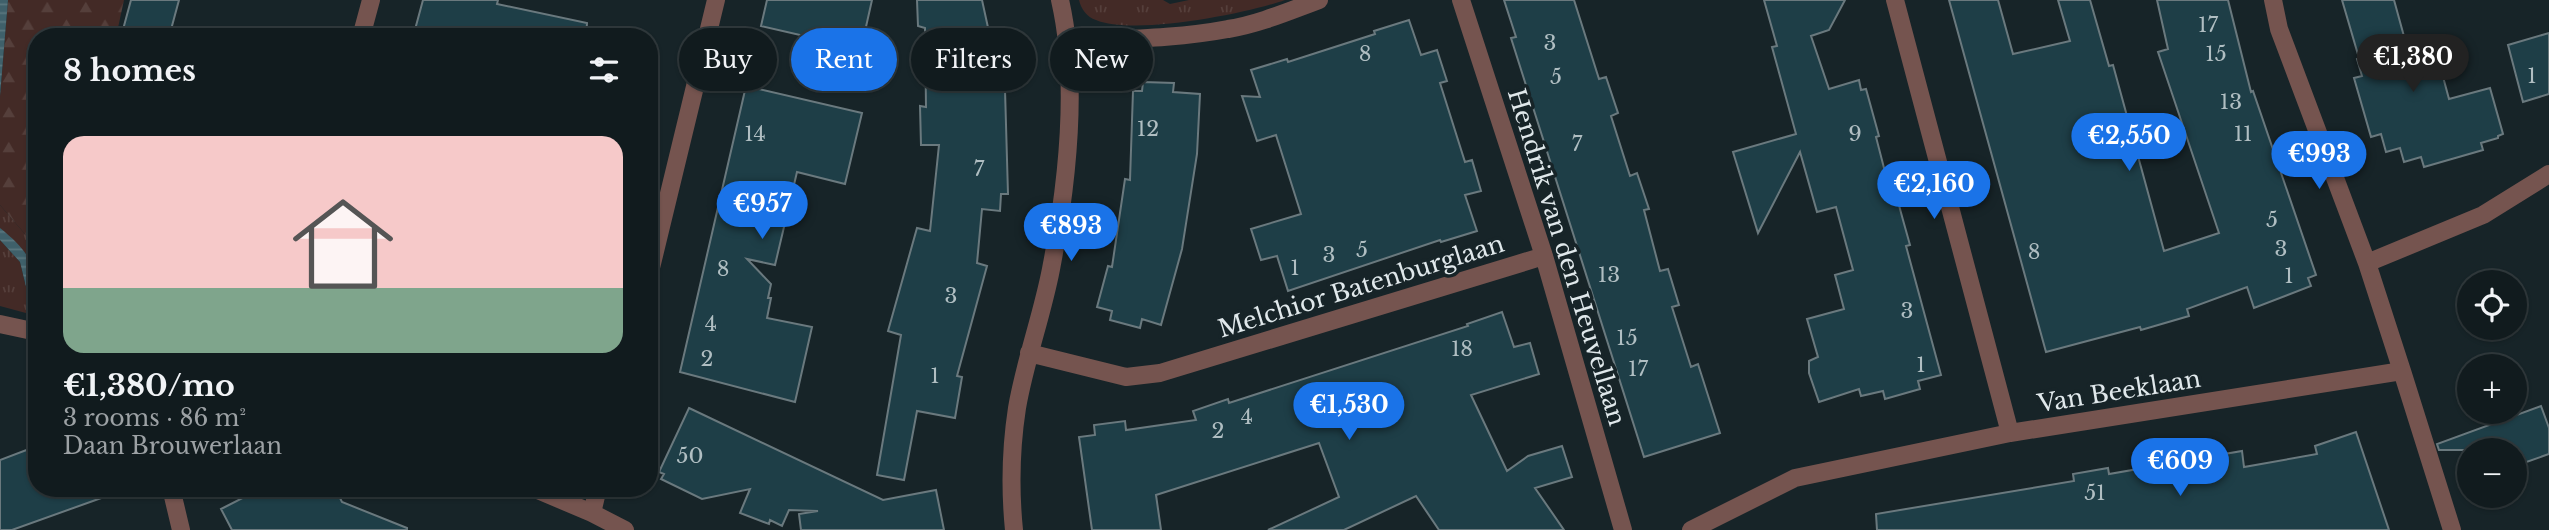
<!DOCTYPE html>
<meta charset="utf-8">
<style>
:root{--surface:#111b1e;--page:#1a2427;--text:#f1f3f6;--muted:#9ca1a4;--line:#30393c;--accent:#1a73e8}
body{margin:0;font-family:"Libre Baskerville",serif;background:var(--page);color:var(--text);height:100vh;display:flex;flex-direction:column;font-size:26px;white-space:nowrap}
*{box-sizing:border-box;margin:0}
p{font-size:23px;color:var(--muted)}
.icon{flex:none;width:38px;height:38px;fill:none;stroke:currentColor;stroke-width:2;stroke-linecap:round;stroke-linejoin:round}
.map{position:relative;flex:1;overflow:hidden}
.details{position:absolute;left:28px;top:28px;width:630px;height:469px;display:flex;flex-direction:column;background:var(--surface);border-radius:28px;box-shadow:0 2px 5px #0004,0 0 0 2px var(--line)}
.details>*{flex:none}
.top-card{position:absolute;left:679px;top:28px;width:665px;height:63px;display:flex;gap:14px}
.tools{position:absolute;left:2457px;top:270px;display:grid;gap:14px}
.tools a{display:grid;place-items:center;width:70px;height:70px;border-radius:50%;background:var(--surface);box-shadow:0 2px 5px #0004,0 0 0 2px var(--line);font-size:35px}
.price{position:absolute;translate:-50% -60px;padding:0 16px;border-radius:24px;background:var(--accent);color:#fff;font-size:23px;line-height:46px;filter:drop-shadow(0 2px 4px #0008)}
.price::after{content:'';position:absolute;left:50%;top:42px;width:21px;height:16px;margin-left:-10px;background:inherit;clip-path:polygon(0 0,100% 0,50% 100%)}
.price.current{background:#222;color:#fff}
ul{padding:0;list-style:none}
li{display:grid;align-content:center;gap:14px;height:371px;padding:0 35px}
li+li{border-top:2px solid var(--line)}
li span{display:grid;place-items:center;height:217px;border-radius:21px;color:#555}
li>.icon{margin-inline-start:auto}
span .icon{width:126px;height:126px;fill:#fffc;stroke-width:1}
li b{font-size:30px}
h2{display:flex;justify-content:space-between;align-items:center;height:84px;padding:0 35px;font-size:30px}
.pill{padding:0 24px;border-radius:32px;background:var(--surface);box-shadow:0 2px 5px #0004,0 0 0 2px var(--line);font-size:24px;line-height:63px}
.pill.current{background:var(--accent);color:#fff}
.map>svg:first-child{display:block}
</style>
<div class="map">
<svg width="2549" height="530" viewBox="0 0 2549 530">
<defs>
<pattern id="grass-tufts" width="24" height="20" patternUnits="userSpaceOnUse" patternTransform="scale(1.75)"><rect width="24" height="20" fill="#432a26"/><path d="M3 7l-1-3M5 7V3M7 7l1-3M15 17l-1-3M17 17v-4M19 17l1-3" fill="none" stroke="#553f3b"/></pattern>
<pattern id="forest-firs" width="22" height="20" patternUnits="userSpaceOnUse" patternTransform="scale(1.75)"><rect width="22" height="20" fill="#432a26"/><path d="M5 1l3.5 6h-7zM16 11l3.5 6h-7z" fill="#553f3b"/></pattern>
<pattern id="water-rules" width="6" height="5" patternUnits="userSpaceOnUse" patternTransform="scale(1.75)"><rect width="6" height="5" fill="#3f606a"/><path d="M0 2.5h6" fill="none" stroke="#5a777f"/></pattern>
</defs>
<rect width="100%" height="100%" fill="#172428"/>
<path fill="url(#grass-tufts)" d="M1079,0H1163L1170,4L1189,0H1285C1245,14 1134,36 1096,20C1087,17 1081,9 1079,0Z
M0,205L37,248V277L29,257L0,228Z
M0,240L20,262L26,287L32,299L37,298V316L0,306Z"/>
<path fill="url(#forest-firs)" d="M8,0H124L116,37H37V248L0,205V96Z"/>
<path fill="url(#water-rules)" d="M0,0H8L0,96Z
M0,228C26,249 38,264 37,298L32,299L28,295L20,262L0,240Z"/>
<path fill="#1e3e47" stroke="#6a797e" stroke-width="2" d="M131,0H179L169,37H121Z
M423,0H498L497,4L587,23L586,37H413Z
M767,0H872L861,49L761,26Z
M917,0H982L994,55H1004L1008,194H1001L1000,211L982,209L977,263L987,266L957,376L962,377L955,418L917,411L904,480L877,475L901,335L888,331L917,228L930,231L939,145H921L920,106L926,107L925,28L918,26Z
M1504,0H1574L1599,79L1606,77L1618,113L1611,116L1630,176L1637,173L1649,209L1644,210L1660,271L1668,269L1679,305L1672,307L1691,367L1698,364L1720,433L1644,457L1511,38L1516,37Z
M1764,0H1845L1829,30L1811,36L1829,89L1859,80L1861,90L1866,89L1879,136L1876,137L1892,199L1897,198L1903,220L1910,245L1906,246L1941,375L1918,381L1920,389L1885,399L1883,391L1861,396L1859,389L1819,402L1809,373V361L1818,357L1807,319L1844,309L1835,275L1853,270L1836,207L1817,212L1800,152L1758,233L1733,152L1796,134L1772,47L1777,46Z
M1949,0H1998L2013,54L2070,41L2058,0H2090L2109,66L2113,65L2164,251L2219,233L2158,52L2168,49L2157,0H2228L2251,92L2253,91L2316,275L2308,278L2311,286L2254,308L2247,287L2187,309L2189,316L2141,330L2140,327L2046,352Z
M2342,0H2394L2416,80L2442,73L2449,99L2490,88L2503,134L2498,136V138L2481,143L2483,150L2424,167L2421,157L2404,162L2400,148L2386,152L2381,134L2371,137L2354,78L2362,76L2357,59L2359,58Z
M1409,20L1421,55L1437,50L1447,81L1440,83L1465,162L1472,160L1481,191L1465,195L1477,231L1441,242L1440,240L1288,291L1277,256L1261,260L1251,229L1301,214L1276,135L1257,141L1242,96L1260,97L1251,70L1287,59L1288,62L1375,34L1374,31Z
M2549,33V94L2523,102L2508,45Z
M1143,82L1174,83L1173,92L1200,94L1197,154L1182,249L1161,325L1142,319L1140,328L1110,320L1112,311L1097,307L1108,266L1112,267L1125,179L1130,180L1133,91H1142Z
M746,86L862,113L845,184L797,172L775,265L747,259L771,284L768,298H771L767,318L812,327L795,402L680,372Z
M1502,312L1514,347L1530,343L1539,374L1471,395L1507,471L1528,456L1562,446L1572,477L1535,488L1564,530H1439L1416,496L1344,530H1268L1339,497L1319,443L1156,495L1161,530H1092L1079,437L1095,435L1094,425L1125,421L1126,430L1196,420L1193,411L1228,399L1229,403L1468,326L1467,324Z
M2541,406L2549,428V454L2515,466V450H2439L2437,444Z
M689,408L883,500L936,490L944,530H801L799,514L818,511L789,510L782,526L770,520L769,524L740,513L750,489L702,499L661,479L664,474L659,472Z
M2356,432L2389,530H1877L1876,514L2074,481L2073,474L2108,468L2109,474L2242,451L2244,467L2317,454L2315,446Z
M37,446V488H117L118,492L12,530H0V460Z
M262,488H335L342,502L407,528V530H232L221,509Z"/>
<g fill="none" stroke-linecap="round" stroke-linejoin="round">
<path stroke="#75544f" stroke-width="18" d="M1461,0L1544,256L1623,530
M1895,0L2010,433
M2273,0L2279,29L2367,263L2402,371
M361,37L371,0
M1067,42C1120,39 1175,39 1228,29C1259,24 1289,11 1319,0
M2367,263L2483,215L2549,174
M649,276L716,0
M0,324L37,332
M1029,353L1126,377L1160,373L1544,256
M171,488L181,530
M533,488L592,513L625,530
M592,513L598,488
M1014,530C1010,490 1011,447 1017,408C1025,361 1042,316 1051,269C1067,186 1079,83 1060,0
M1691,530L1795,478L2010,433L2402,371L2452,530"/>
</g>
<g text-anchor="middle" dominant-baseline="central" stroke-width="7" stroke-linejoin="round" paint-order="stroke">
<g font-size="21" fill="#b0bec2">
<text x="2208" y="25">17</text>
<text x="1550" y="43">3</text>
<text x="1365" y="54">8</text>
<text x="2216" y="54">15</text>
<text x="2532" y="76">1</text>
<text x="1556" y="77">5</text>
<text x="2231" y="102">13</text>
<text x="1148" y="129">12</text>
<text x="755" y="134">14</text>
<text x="1855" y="134">9</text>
<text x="2243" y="134">11</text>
<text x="1577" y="144">7</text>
<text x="979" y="169">7</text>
<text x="2272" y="220">5</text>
<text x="2281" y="249">3</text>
<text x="1362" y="250">5</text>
<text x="2034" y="252">8</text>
<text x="1329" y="255">3</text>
<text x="1295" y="268">1</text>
<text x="723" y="269">8</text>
<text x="1609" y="275">13</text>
<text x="2289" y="276">1</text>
<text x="951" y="296">3</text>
<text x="1907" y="311">3</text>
<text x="711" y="324">4</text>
<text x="1627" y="338">15</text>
<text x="1462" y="349">18</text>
<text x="707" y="359">2</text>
<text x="1921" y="365">1</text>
<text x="1638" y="369">17</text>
<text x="935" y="376">1</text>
<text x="1247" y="417">4</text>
<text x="1218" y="431">2</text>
<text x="690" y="456">50</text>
<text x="2095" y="493">51</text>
</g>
<g font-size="24" fill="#e0e8eb" stroke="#172428">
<text transform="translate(1567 257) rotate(73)">Hendrik van den Heuvellaan</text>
<text transform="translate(1361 286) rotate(-17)">Melchior Batenburglaan</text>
<text transform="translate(2119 391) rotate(-9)">Van Beeklaan</text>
</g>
</g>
</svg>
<div class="tools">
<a><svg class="icon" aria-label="locate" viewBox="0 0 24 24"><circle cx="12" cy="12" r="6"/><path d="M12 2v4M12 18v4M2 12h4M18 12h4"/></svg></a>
<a>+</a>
<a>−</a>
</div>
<b class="price current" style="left:2413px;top:94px">€1,380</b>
<b class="price" style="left:2129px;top:173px">€2,550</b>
<b class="price" style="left:2319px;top:191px">€993</b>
<b class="price" style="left:1934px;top:221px">€2,160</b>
<b class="price" style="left:762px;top:241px">€957</b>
<b class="price" style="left:1071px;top:263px">€893</b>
<b class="price" style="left:1349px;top:442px">€1,530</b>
<b class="price" style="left:2180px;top:498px">€609</b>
<div class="top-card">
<a class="pill">Buy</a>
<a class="pill current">Rent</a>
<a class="pill">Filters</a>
<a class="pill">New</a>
</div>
<section class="details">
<h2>8 homes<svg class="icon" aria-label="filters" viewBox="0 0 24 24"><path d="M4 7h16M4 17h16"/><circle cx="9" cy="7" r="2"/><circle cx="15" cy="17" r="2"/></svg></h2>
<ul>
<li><span style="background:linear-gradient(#f6c9c9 70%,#7fa58c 0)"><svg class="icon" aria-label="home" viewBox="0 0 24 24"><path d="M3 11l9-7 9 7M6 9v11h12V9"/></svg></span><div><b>€1,380/mo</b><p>3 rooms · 86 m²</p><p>Daan Brouwerlaan</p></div></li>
</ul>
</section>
</div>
